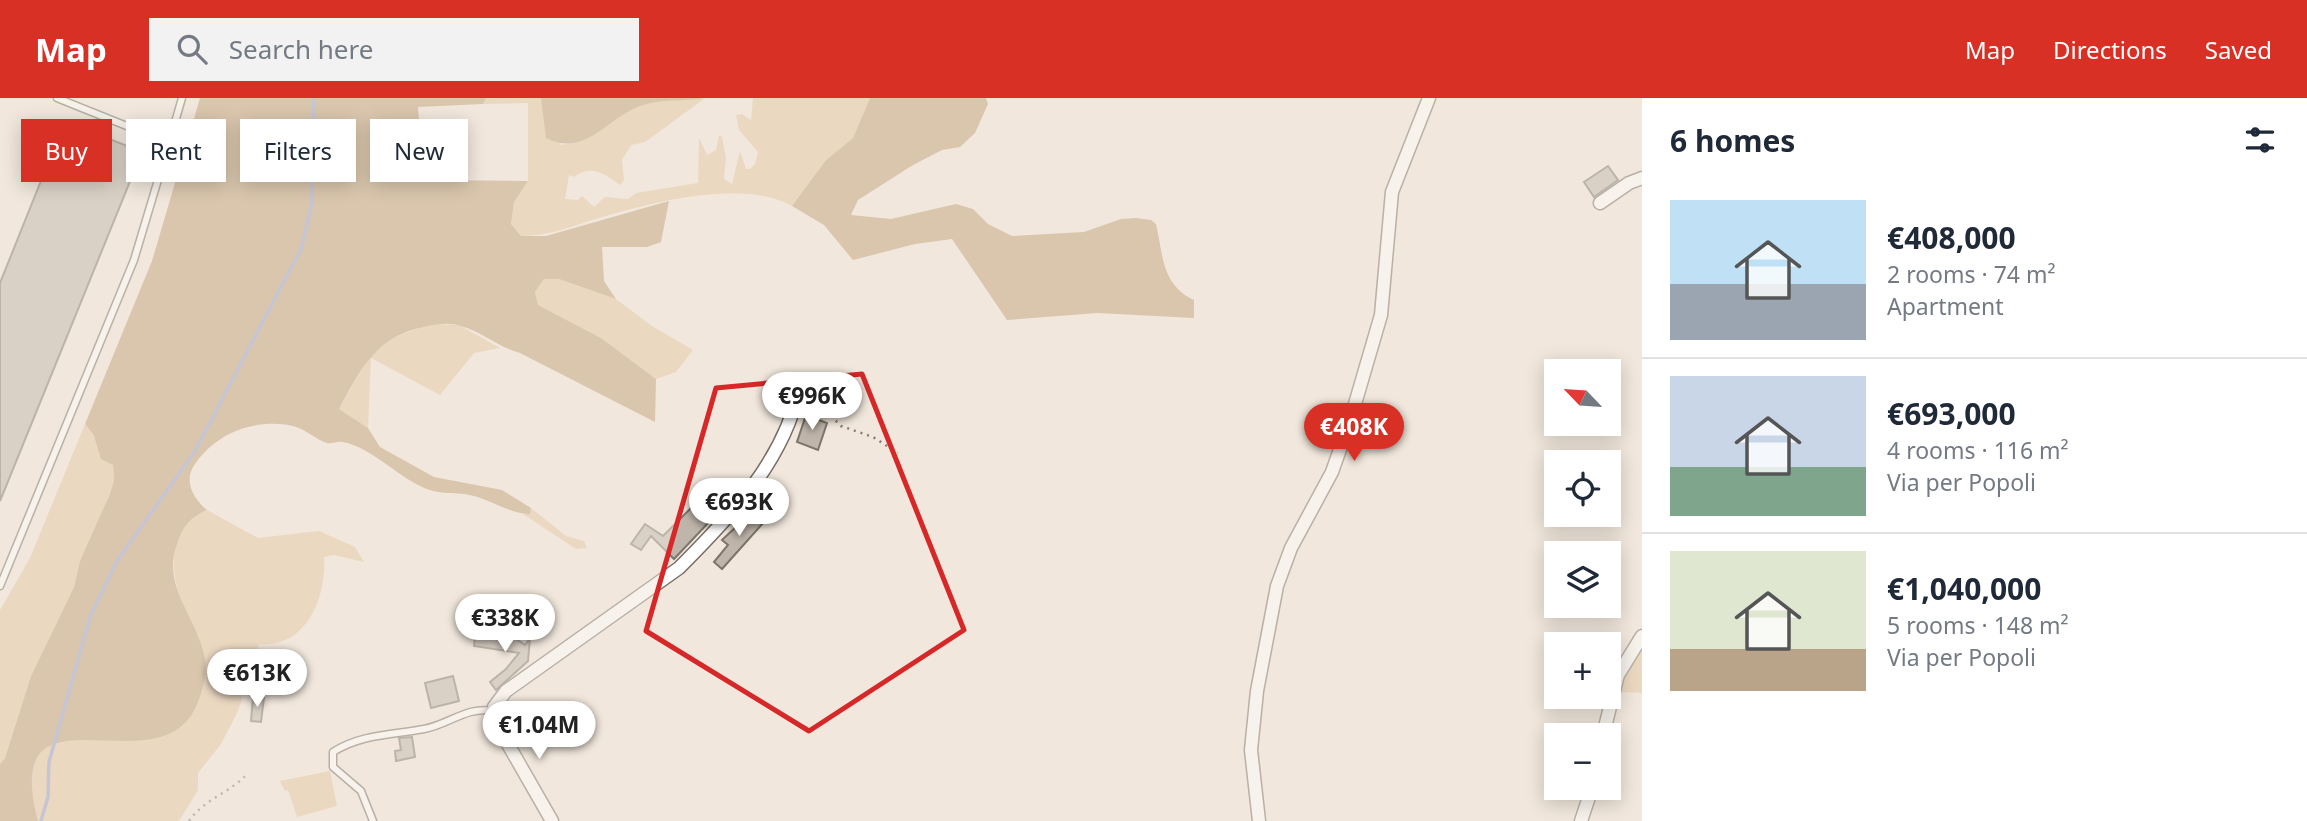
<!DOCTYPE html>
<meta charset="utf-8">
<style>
:root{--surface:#fff;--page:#f2f2f3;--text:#1f2937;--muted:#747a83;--line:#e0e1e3;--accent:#d93025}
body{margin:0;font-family:"Noto Sans",sans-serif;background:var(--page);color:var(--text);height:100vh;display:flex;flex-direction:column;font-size:26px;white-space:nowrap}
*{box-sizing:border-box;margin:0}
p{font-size:23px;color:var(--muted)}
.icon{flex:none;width:38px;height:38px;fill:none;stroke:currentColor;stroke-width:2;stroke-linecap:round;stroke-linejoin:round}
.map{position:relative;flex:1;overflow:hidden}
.drawer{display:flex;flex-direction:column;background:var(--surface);width:665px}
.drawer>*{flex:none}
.hud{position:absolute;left:21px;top:21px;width:665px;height:63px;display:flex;gap:14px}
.needle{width:46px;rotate:295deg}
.buttons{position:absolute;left:1544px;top:261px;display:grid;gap:14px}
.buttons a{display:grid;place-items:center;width:77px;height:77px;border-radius:0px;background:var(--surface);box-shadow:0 4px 18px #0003;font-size:35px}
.price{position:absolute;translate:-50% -60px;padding:0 16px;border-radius:24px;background:#fff;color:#222;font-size:23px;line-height:46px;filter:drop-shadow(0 2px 4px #0008)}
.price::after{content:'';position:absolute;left:50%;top:42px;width:21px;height:16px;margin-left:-10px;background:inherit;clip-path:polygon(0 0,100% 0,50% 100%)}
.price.selected{background:var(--accent);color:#fff}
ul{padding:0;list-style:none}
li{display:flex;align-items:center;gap:21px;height:175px;padding:0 28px}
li+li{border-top:2px solid var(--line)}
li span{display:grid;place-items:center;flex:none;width:196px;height:140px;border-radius:0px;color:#555}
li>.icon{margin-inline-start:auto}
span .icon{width:84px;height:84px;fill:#fffc;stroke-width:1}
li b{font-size:30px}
h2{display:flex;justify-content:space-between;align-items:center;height:84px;padding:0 28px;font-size:30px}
.tag{padding:0 24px;border-radius:0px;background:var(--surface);box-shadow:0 4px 18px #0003;font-size:24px;line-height:63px}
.tag.selected{background:var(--accent);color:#fff}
header{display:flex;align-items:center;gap:42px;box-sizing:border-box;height:98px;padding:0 35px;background:var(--accent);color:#fff}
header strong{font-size:33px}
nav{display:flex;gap:38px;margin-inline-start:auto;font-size:24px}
.search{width:490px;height:63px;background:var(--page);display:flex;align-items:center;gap:18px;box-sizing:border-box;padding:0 24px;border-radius:0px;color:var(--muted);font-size:26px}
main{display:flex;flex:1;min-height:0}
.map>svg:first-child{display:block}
</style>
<header>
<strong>Map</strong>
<div class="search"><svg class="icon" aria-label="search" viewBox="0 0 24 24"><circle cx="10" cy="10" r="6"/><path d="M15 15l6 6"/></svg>Search here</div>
<nav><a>Map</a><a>Directions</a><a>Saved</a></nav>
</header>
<main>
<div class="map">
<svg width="1642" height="723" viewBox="0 0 1642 723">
<rect width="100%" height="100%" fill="#f1e7dc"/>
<path fill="#e5c59f" d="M486,0H541L544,16L561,47C597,40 608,21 639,8C659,0 683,1 704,1L645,44L631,47L622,62L624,82L620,87C604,76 592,66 574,79L569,77L565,101L578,102L582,98L594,109L605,99L628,101L636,95L698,85L699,40L707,57L716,52L719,37L722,39L726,60L724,81L732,86L740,53L746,71H750L755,66L758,54L739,32L736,17L742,16L751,22L753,0H870L853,40L826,62L792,108C742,80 651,105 599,120C572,128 550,138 521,138L511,126L514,104L528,83V5L483,6Z
M544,181H559L616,201L652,228L693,252L676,274L656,281L601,240L538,207L535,194Z
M438,226L459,227L500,250L474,255L440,297L371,260L368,330L339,311C371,258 372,239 438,226Z
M85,326L113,367L114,383L98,427L80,463L74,489L31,578L5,660L0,666V512L30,460Z
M531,410L566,438L584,443L587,450L576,451L523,416H530Z
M207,412L258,440L319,433L355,449L364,464L334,457L324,459C327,499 306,551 259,546L238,613L221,646L198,675V692L179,723H38C23,671 26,641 87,641L183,506C168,471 168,430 207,412Z
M1642,548V595L1621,594L1627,573Z
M330,673L337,708L297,719L288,692L285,693L280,683Z"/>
<path fill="#bf9d74" d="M200,0H486L483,6L418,9L424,82L528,83L514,104L511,126L521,138H546L669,103L661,144L647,149H602L604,183L616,201L559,181H544L535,194L538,207L601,240L656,281L655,324L520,255C498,249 482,234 461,228C450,224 436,226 424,229C376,238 361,271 339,311L368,330L380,349L434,379L502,392L531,410L530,416C512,416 492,403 474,398C456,393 441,398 422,389C396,377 372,350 343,344C338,343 332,346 327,345C316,342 306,331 293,328C256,320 217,334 195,366C183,382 193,401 207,412C191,419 182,429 177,446C161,489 198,520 205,561C208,577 200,603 192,616C148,686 0,580 38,723H0V666L5,660L31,578L74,489L80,463L109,398L114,383L113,367L101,361L94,338L85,326L152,163Z
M541,0H705C684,4 661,0 640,8C607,20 585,60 546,40Z
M870,0H986L988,6L975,35L960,49L942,52L913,67L858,102L851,117L891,121L956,106L973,111L988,126L1012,138L1084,134L1121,121L1136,120L1151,122L1156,126C1163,155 1161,187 1194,202V220L1097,215L1007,222L952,141L915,146L853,162L824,127L792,108L826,62L853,40Z"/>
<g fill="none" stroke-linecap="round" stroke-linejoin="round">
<path stroke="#929cca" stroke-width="3.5" d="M41,723L48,699L49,664L90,519L117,463L195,353L301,151L312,105L314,0"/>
</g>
<path fill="#bfb5ab" stroke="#7d756b" stroke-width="2" d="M65,23L142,54L0,403V185Z
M1608,68L1618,82L1594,99L1584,84Z
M806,317L827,325L818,352L797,344Z
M713,388L728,404L674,461L651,438L641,452L631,446L645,426L663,438Z
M753,413L764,424L722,471L714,464L728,447L722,442Z
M489,535L512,538L525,547L530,540L528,563L496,592L490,584L506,571L519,555L474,548L475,538L488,540Z
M453,578L459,603L431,610L425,585Z
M253,599L264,600L261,624L251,623Z
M412,639L415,659L396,663L395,653L401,652L399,640Z"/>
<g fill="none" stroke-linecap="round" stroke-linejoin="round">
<g stroke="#766d64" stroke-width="9">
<path id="service" d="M57,0L169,45L182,0
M0,488L134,162L169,45
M373,723L361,693L333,669V654C361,636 392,637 424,631C448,627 467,608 492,613"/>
</g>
<g stroke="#766d64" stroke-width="15">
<path id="minor" d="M1600,105L1629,85L1642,80
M1603,637L1618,577L1642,538
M552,723L493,620L494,609L506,593L679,470C730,419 784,363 799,291
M1259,723L1251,652L1257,593L1277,488L1291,450L1332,374L1350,323L1381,217L1392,94L1429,0
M1581,723L1592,690"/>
</g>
<path stroke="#837d76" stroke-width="2.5" stroke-dasharray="2 5" stroke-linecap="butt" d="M811,298L841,328L873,339L898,355
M250,593L263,582L269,562
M189,723C204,701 230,695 247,676"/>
<use href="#service" stroke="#fff" stroke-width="6"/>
<use href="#minor" stroke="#fff" stroke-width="12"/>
</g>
<path d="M0 0H1642V723H0ZM862,276L964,532L809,633L646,533L716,290Z" fill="#f1e7dc" fill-opacity=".55" fill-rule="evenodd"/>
<path fill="none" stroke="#d62828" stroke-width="5" stroke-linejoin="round" d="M862,276L964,532L809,633L646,533L716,290Z"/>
</svg>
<div class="buttons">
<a><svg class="needle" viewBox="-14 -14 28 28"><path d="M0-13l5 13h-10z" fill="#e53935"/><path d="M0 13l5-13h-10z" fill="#747a83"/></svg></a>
<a><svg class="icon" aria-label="locate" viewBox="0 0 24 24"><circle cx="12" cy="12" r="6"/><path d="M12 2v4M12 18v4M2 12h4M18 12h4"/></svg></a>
<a><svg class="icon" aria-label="layers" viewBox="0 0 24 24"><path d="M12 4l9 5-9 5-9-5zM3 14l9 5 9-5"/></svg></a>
<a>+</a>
<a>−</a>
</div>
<b class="price" style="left:812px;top:334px">€996K</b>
<b class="price selected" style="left:1354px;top:365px">€408K</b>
<b class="price" style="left:739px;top:440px">€693K</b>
<b class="price" style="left:505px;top:556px">€338K</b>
<b class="price" style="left:257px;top:611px">€613K</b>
<b class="price" style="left:539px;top:663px">€1.04M</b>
<div class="hud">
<a class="tag selected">Buy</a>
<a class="tag">Rent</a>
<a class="tag">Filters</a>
<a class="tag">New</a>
</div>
</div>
<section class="drawer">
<h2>6 homes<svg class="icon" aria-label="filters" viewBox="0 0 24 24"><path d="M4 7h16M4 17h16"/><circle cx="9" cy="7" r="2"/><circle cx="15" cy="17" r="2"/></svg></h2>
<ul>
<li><span style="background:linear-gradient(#bfe0f5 60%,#9aa5b1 0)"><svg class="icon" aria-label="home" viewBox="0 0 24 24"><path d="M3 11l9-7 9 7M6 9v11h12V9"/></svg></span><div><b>€408,000</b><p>2 rooms · 74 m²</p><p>Apartment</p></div></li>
<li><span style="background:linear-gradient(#c9d6e8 65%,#7fa58c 0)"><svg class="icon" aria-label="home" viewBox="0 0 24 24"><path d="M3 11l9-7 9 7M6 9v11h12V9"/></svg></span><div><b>€693,000</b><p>4 rooms · 116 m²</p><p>Via per Popoli</p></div></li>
<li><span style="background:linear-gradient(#dfe7d0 70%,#b9a48a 0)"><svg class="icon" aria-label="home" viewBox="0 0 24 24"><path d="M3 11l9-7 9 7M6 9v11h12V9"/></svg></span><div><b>€1,040,000</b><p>5 rooms · 148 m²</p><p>Via per Popoli</p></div></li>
</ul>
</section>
</main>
